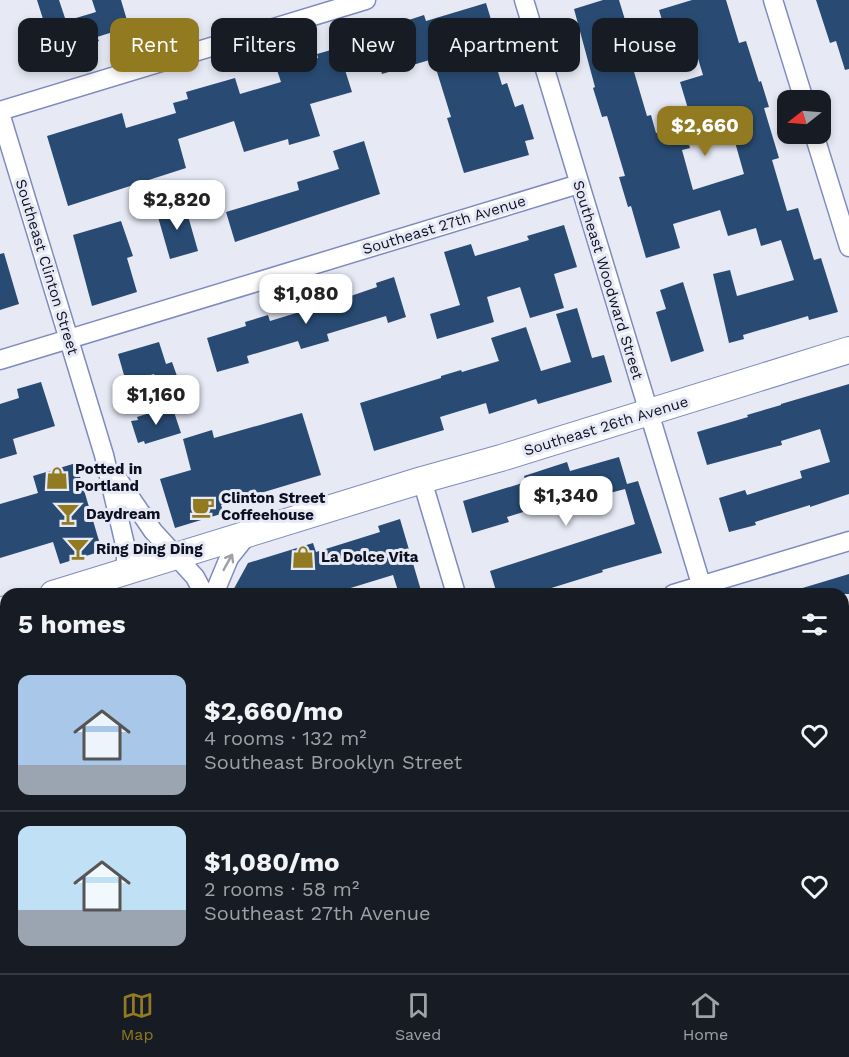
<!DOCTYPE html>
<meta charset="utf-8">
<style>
:root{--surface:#171b24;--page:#242831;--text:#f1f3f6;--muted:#9ea1a6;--line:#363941;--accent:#917a20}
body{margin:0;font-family:"Work Sans",sans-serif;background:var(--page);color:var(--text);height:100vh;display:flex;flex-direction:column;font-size:22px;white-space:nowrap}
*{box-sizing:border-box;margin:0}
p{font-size:20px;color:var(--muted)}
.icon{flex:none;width:33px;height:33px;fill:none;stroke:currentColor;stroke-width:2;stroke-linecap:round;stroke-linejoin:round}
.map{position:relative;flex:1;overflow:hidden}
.side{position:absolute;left:0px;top:588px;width:849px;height:386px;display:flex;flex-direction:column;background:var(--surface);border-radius:18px 18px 0 0;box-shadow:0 3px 9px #0003}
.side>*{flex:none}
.hud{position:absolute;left:18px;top:18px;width:813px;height:54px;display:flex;gap:12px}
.needle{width:39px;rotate:253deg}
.controls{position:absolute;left:777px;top:90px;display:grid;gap:12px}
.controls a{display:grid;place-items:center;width:54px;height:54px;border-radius:12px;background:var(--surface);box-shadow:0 3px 9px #0003;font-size:30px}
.price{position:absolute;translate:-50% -51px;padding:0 14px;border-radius:12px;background:#fff;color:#222;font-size:20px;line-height:39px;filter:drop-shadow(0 2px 3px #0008)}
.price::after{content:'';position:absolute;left:50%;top:36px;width:18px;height:14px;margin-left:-9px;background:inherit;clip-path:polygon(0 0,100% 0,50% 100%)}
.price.selected{background:var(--accent);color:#fff}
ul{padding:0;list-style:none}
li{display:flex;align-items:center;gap:18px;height:150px;padding:0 18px}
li+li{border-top:2px solid var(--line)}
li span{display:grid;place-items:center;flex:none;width:168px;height:120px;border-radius:12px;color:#555}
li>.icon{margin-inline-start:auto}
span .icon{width:72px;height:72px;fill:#fffc;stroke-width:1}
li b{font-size:26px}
h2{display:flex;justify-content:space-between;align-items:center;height:72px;padding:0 18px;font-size:26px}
.pill{padding:0 21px;border-radius:12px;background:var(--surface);box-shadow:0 3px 9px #0003;font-size:21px;line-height:54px}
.pill.selected{background:var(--accent);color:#fff}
.tabs{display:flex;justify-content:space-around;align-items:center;height:84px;border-top:2px solid var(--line);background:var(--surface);font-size:16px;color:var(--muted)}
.tabs a{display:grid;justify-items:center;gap:3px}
.tabs .selected{color:var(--accent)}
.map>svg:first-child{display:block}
</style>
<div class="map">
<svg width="849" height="973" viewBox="0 0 849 973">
<rect width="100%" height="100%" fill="#e7eaf5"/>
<path fill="#294b73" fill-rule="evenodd" d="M37,0H59L66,21L96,12L92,0H121L129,27L97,37L99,41L54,54Z
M603,0H619L629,33L632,32L641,63L632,65L647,116L651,115L656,133L692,122L680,82L703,75L693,42L690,43L686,27L666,33L659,10L692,0H726L739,43L746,41L759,82L761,81L769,107L764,108L779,158L772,160L787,211L798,208L814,260L821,258L838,312L809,320L808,316L743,335L744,339L729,343L713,274L730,270L737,296L794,280L781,240L761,246L756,228L728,236L720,210L673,224L680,248L646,258L631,206L628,207L619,177L625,176L607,116L602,117L593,88L595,87L574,9ZM731,128L744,174L693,190L682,150L690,148L688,141Z
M816,0H849V69L845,70L836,41L830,43Z
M486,3L493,26L485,29L502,85L507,83L515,107L523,104L534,139L525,141L529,155L464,173L447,118L451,117L433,59L382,74L369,33L424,15L426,21Z
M338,48L352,92L310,104L320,136L289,145L288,139L244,152L234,121L178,139L186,168L68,206L47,136L122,113L126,128L176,113L173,103L188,99L186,92L235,78L240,94L281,82L277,70L318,58L317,54Z
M364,141L380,194L235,242L226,212L299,190L297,182L339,169L333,151Z
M184,202L198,251L170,259L156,210Z
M121,221L133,256L127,258L137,292L92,306L73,235Z
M564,225L577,267L554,274L564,308L530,318L520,287L487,297L494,322L437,339L430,314L460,305L444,252L471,244L475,256L529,240L527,236Z
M4,253L19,304L0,310V254Z
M394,277L406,317L388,323L386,316L327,334L329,341L301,349L298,341L247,356L249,363L217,372L207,338L246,326L245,322L268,315L270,321L342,299L377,287L376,283Z
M683,282L704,351L671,362L656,312L666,309L660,290Z
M577,308L592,358L604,355L612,382L538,404L536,399L489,414L486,403L440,417L444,430L374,451L360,403L441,378V376L461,370L462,372L499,361L491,338L526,327L541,371L571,362L556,314Z
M159,342L166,364L172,362L177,376L157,382L154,374L126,382L118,354Z
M41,382L55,426L13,439L17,454L0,459V404L19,398L17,389Z
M849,384V494L810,507V505L755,522L756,525L729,532L719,498L745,490L747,495L802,478L800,471L830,462L820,429L781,441L782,445L707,465L697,432L748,417L747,415L781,405V404Z
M172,406L181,433L145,444L144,441L138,443L131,421L138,420L137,417Z
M302,413L321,475L221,505L224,513L175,528L160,479L191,470L183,439L212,430L214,438Z
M619,457L627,484L638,481L662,553L602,570L603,572L532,594H497L490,571L635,524L625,489L606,494L604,487L507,517L509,522L472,533L463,501L526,482L524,476L567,462L570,471Z
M76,463L102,551L60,564L53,542L0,558V504L38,493L33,476Z
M400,519L422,594H399L393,575L331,594H231L248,563L313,543L316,552L380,532L378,526Z
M849,574V594H797L796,590Z"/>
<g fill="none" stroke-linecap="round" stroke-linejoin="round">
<g stroke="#7f8bbe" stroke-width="21">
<path id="street" d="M524,0L704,594
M773,0L804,100
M0,111L366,0
M0,113L104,455L126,549V562L124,572
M814,134L849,247
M0,360L579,184
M115,475L153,531L195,577L204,594
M422,480L456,594
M214,594L229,558L248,534
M673,594L849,541
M0,748L6,768
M0,795L6,793
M65,968L67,973
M316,968L318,973
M566,968L568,973
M810,968V973"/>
</g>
<g stroke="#7f8bbe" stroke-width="28">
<path id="secondary" d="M53,594L422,480L501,458L849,350
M0,611L6,609"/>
</g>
<use href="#street" stroke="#fff" stroke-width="18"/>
<use href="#secondary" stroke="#fff" stroke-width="26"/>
</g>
<defs><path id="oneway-shaft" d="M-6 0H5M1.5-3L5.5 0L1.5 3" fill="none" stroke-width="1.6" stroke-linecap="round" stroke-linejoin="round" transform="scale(1.5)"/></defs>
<use stroke="#9e9fa7" href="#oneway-shaft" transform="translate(228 562) rotate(-61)"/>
<defs>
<g id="shop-bare" transform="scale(1.8)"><path d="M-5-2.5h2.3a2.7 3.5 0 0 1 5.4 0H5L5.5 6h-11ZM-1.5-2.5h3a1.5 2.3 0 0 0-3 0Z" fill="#917a20" stroke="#e7eaf5" stroke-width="2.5" paint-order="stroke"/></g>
<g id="cafe-bare" transform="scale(1.8)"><path d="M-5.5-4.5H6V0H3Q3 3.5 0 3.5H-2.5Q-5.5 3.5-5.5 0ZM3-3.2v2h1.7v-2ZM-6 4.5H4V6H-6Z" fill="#917a20" stroke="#e7eaf5" stroke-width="2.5" paint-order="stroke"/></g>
<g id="bar-bare" transform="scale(1.8)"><path d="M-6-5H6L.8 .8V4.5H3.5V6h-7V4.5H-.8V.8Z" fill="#917a20" stroke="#e7eaf5" stroke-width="2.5" paint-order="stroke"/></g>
</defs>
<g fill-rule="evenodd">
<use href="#shop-bare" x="57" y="478"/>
<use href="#cafe-bare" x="203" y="507"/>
<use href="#bar-bare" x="68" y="514"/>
<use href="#bar-bare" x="78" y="549"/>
<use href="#shop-bare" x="303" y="557"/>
</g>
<g text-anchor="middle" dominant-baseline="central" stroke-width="6" stroke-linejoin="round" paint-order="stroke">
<g font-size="15" fill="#0c1022" stroke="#e7eaf5">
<text transform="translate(444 225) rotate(-17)">Southeast 27th Avenue</text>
<text transform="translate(47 267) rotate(73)">Southeast Clinton Street</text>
<text transform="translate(608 280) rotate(73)">Southeast Woodward Street</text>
<text transform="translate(606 426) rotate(-17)">Southeast 26th Avenue</text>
</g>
<g font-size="15" font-weight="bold" fill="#0c1022" stroke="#e7eaf5" text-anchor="start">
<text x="75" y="469">Potted in<tspan x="75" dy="17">Portland</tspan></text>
<text x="221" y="498">Clinton Street<tspan x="221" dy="17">Coffeehouse</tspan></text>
<text x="86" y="514">Daydream</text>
<text x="96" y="549">Ring Ding Ding</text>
<text x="321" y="557">La Dolce Vita</text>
</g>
</g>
</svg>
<div class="controls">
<a><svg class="needle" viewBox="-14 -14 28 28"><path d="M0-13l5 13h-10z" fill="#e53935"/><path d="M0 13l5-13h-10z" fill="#9ea1a6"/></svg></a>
</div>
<b class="price selected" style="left:705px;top:157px">$2,660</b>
<b class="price" style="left:177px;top:231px">$2,820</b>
<b class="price" style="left:306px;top:325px">$1,080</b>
<b class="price" style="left:156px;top:426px">$1,160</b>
<b class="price" style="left:566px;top:527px">$1,340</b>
<div class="hud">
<a class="pill">Buy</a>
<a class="pill selected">Rent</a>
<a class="pill">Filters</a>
<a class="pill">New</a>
<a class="pill">Apartment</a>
<a class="pill">House</a>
</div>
<section class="side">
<h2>5 homes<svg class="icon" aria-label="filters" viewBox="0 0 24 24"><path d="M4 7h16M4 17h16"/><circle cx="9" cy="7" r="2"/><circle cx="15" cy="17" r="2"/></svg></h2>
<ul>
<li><span style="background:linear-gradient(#a9c7e8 75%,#9aa5b1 0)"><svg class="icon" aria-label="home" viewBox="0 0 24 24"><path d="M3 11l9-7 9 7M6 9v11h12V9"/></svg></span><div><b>$2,660/mo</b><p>4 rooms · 132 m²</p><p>Southeast Brooklyn Street</p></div><svg class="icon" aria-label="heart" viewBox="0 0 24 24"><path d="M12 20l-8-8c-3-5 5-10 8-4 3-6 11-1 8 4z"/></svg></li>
<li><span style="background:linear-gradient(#bfe0f5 70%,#9aa5b1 0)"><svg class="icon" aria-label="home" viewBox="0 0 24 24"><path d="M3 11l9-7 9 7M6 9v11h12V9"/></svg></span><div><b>$1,080/mo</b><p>2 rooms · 58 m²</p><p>Southeast 27th Avenue</p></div><svg class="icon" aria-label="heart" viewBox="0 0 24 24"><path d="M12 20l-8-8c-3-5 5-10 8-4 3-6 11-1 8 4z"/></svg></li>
</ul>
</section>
</div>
<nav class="tabs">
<a class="selected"><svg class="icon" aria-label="map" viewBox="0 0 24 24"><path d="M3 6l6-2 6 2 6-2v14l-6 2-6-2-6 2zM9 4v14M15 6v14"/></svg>Map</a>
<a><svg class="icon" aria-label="saved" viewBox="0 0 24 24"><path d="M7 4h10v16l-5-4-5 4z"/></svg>Saved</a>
<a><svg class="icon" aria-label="home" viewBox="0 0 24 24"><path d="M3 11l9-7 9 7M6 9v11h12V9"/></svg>Home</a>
</nav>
